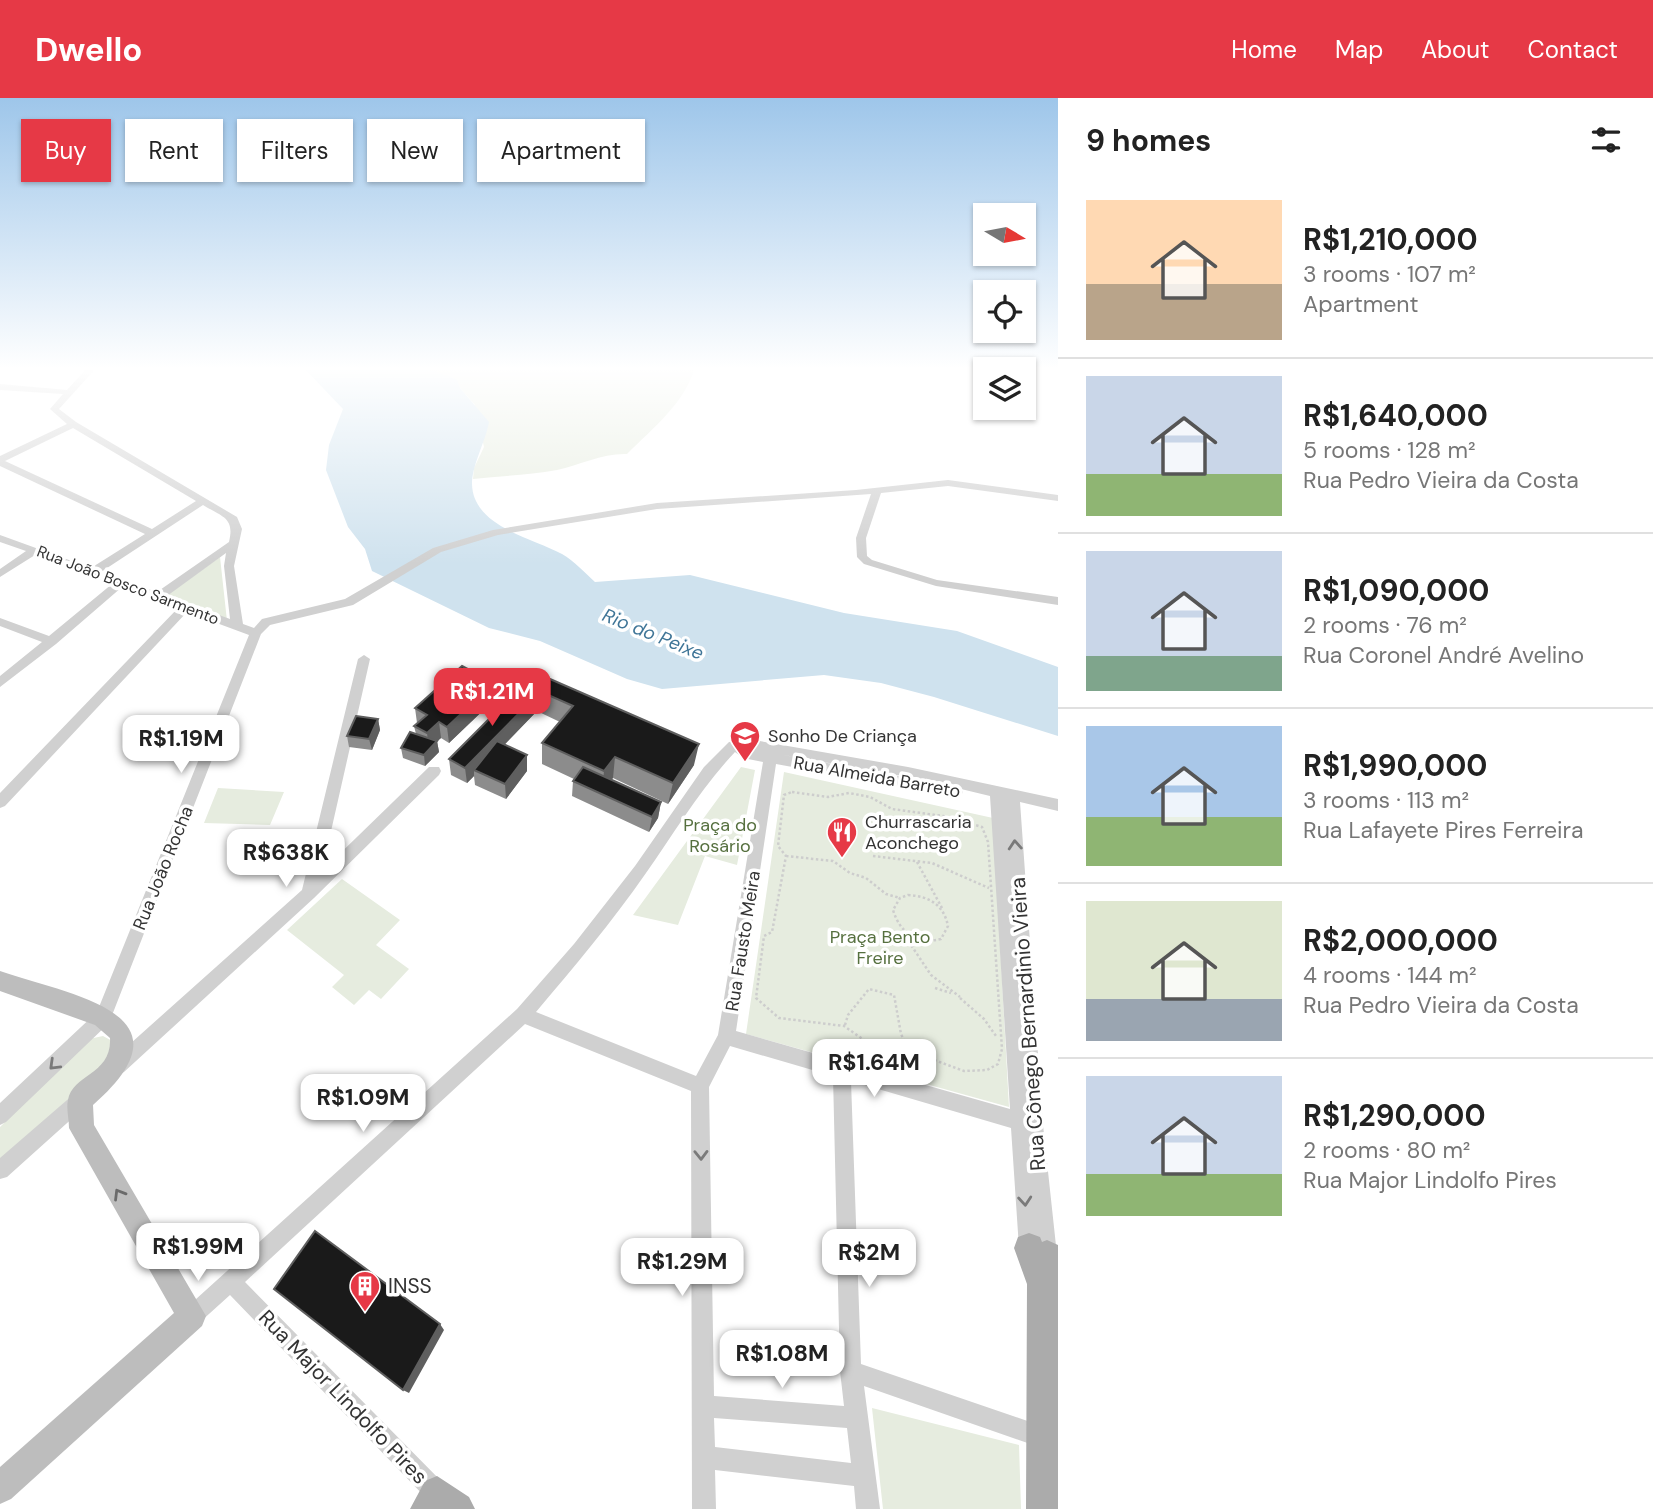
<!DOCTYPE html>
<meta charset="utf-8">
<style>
:root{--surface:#fff;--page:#f2f2f2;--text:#222;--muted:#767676;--line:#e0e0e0;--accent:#e63946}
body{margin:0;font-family:"DM Sans",sans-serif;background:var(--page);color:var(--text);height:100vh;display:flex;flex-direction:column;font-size:26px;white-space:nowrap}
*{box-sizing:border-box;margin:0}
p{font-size:23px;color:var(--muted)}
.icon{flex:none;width:38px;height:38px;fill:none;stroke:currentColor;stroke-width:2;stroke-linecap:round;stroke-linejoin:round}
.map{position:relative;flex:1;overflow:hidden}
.sheet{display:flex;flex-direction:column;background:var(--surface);width:595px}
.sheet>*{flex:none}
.guide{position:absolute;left:21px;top:21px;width:665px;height:63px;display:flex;gap:14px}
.needle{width:46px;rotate:100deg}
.tools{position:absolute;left:973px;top:105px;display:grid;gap:14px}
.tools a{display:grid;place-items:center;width:63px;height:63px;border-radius:0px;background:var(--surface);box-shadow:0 2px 5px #0004;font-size:35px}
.price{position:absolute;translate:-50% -60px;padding:0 16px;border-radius:14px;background:#fff;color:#222;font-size:23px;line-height:46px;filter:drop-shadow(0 2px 4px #0008)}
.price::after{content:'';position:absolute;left:50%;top:42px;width:21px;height:16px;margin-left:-10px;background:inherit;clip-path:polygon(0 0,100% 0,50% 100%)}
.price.active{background:var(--accent);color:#fff}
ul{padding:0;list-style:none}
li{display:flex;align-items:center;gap:21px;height:175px;padding:0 28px}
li+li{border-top:2px solid var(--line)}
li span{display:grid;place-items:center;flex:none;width:196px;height:140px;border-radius:0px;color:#555}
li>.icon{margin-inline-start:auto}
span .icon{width:84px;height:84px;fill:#fffc;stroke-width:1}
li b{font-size:30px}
h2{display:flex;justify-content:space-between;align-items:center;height:84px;padding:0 28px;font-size:30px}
.tag{padding:0 24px;border-radius:0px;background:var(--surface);box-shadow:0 2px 5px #0004;font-size:24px;line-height:63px}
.tag.active{background:var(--accent);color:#fff}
header{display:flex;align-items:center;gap:42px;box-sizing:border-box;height:98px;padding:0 35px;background:var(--accent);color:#fff}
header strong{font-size:33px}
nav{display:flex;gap:38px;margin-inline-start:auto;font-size:24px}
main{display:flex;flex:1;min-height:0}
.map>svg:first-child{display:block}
</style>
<header>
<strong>Dwello</strong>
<nav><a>Home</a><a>Map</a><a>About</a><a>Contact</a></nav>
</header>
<main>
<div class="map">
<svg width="1058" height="1411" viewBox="0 0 1058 1411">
<rect width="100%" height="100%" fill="#fff"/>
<path fill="#e6ecdf" d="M417,268H695C687,303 652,331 627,356C603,355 580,367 557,372C529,377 501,378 473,381L474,370L484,349L475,307L460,290Z
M220,459L227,523L163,500Z
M741,669L755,672L737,767L705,758L678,827L633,817Z
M784,674L993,720L1009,1009L746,936Z
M218,690L284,694L270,727L204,725Z
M342,781L400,822L376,847L409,871L381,901L369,892L354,907L332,889L344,877L287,832Z
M103,938L114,944L111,962L0,1065V1029L89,941Z
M872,1310L1019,1347L1021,1411H883Z"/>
<path fill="#cfe2ee" d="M302,268C352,268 412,258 457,282L460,290L489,324C485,345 472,367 472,386C473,429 533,440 562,456C574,463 585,475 595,484L690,477L844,515L957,533L1058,569V638L934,599L881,585L824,577L662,591L627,581L540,543L489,530L372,473L365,451L348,429L326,372L329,347L343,311Z"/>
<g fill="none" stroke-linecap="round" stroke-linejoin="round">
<path stroke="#cdcdcd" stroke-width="2.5" stroke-dasharray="2.5 2.5" stroke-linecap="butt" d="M792,694L828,699L849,695L870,699L892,711L943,718L982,729L988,744L1002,951L998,966L987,972L964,973L907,952L874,949L844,928L779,920L756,900L764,838L772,834L786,758L778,748L784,697Z
M786,758L833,763L850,775L866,780L886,796L900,800
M873,758L932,765L989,790
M917,764L942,810
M908,797C929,798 944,807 948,828L941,841C917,847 900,835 893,812L900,800Z
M903,835L931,877L960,899
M935,890L951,895
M960,900L984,921L996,938
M845,927L848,917L869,891L894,897L901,936L909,952"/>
<path fill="#d0d0d0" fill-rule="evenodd" d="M89,268H98L59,311L76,324L237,419L242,431L234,468L243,526L254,530L262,521L345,501L433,450L493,432L657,405L856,392L948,382L1058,397V403L948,388L881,395L866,440L867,458L872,462L937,482L1058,499V507L936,488L864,466L857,459L856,440L871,396L657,411L498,437L441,454L353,507L270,527L261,536L109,925L6,1024L0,1027V1005L97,914L249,537L187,514L5,708L0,710V695L178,510L122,489L56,546L0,589V578L42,544L0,528V520L49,538L112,486L35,457L0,479V471L26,453L0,444V437L91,470L145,436L0,368V358L67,326L50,311L63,296L0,292V286L67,292ZM73,330L196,403L152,431L5,363ZM203,407C222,419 235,419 229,444L157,494L101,474ZM226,455L224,468L230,521L167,498Z
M364,557L370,561L322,773L429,669H439L441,673L439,677L314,800L124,974L118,977L112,974L109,968L112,962L302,792L358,561Z
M748,641L908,669L1058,701V713L1020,704L1043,1027L1057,1157L1054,1164L1047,1167L1040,1164L1037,1155L1029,1160L1022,1157L1019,1150L1011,1030L851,983L861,1266L1042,1328L1050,1331L1053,1339L1050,1347L1042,1350L864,1288L880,1411H856L854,1388L715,1372L716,1411H692L691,993L525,926L245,1184L445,1387L449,1395L445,1403L437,1407L429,1403L230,1197L199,1225L192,1228L185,1225L182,1218L185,1211L517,911L574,846L635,768L704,669L729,644ZM735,654L743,660L763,664L718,937L696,978L536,914C574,869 612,824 646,775C675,734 700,691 735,654ZM778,656L908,679L926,683ZM776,666L956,699L961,698L963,694L961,691L990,698L1010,1011L736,933ZM730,948L833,978L840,1273L844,1308L714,1298L709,989ZM714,1320L847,1330L851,1365L715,1349Z
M80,993L86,996L89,1002L86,1008L7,1079L0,1081V1060L74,996Z"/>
<path fill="#bdbdbd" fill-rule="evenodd" d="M0,873C73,898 198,915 93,1007L94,1027L206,1218L202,1228L11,1401L0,1406V1369L174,1215L69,1030C69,1021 66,1010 68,1002C72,976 112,977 110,940L95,927L0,893Z"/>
<path fill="#ababab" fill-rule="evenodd" d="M1029,1135L1040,1139L1042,1144L1047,1142L1058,1147V1411H1026L1027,1186L1014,1150L1018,1139Z
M437,1378L469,1399L475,1411H410L425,1383Z"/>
</g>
<path fill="#8c8c8c" d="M550,581L694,667L668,706L613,680L611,682L661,704L658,720L649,734L572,698L573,683L574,681L542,666V645L560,624L539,614V593Z
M494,585L495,601L449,645L441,640L437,643L439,654L425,668L403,660L401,650L416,636L414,628L417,625L415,610Z
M536,598V614L504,647L527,657V673L506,701L475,687L474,678L467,685L451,677L449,661Z
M378,621L380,632L372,652L349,649L347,638Z"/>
<path fill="#5f5f5f" d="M494,585L495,601L449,645L447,629Z
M536,598V614L478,674L474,672V678L467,685L465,670Z
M378,621L380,632L372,652L369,641Z
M439,624L441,640L429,651L427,635Z
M437,643L439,654L425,668L424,657Z
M699,646L694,667L668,706L673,685Z
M527,657V673L506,701L505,686Z
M615,659L613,680L602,693L604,673Z
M661,704L658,720L649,734L652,719Z
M440,1226L444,1232L409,1295L403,1292Z"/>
<path fill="#1a1a1a" stroke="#5f5f5f" stroke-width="2" d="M462,568L494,585L447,629L439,624L427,635L414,628L427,617L415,610Z
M550,581L699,646L673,685L615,659L604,673L542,645L573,608L539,593Z
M520,590L536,598L465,670L449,661Z
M356,618L378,621L369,641L347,638Z
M410,634L437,643L424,657L401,650Z
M497,643L527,657L505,686L474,672Z
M583,669L661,704L652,719L573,683Z
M315,1133L440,1226L403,1292L274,1191Z"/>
<defs><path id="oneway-chevron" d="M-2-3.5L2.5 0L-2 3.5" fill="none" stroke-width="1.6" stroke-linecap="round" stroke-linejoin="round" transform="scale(1.75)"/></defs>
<g stroke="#7a7a7a">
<use href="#oneway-chevron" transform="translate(1015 747) rotate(-94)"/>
<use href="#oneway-chevron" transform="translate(54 967) rotate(136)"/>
<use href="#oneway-chevron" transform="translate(701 1057) rotate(89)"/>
<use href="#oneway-chevron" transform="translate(1025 1103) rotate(85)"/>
</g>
<use stroke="#6a6a6a" href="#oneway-chevron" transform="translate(119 1096) rotate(-121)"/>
<linearGradient id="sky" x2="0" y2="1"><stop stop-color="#9ec6ea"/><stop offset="0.58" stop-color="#fff"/><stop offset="1" stop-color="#fff" stop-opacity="0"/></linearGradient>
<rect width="1058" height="466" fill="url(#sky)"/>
<defs>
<g id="school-pin" transform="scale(1.575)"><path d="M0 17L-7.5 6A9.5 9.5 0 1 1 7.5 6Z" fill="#e63946" stroke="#fff"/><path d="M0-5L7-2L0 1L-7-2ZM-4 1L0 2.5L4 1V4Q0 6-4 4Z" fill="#fff"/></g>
<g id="restaurant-pin" transform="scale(1.575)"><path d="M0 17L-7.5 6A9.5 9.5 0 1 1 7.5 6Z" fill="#e63946" stroke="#fff"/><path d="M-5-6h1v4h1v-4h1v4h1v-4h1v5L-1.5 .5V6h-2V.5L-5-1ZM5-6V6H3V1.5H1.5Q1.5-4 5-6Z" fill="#fff"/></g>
<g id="building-pin" transform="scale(1.575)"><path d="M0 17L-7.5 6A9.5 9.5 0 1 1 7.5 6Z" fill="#e63946" stroke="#fff"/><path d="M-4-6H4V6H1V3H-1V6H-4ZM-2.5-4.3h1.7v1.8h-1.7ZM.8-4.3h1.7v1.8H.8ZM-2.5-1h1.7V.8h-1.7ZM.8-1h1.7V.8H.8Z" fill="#fff"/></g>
</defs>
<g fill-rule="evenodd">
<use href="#school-pin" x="745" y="638"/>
<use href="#restaurant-pin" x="842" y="734"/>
<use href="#building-pin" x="365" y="1188"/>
</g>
<g text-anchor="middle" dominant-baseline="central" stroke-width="7" stroke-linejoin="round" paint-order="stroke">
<g font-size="16" fill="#333" stroke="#fff">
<text transform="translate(128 487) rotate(21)">Rua João Bosco Sarmento</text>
</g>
<g font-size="18" fill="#333" stroke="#fff" text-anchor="start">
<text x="768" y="638">Sonho De Criança</text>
<text x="865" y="724">Churrascaria<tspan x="865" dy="21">Aconchego</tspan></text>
</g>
<g font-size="18" fill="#333" stroke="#fff">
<text transform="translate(877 679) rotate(10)">Rua Almeida Barreto</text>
<text transform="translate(163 770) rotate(-68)">Rua João Rocha</text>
<text transform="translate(743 843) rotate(-81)">Rua Fausto Meira</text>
</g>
<g font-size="18" fill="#56703f" stroke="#fff">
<text x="720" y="727">Praça do<tspan x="720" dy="21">Rosário</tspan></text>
<text x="880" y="839">Praça Bento<tspan x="880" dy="21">Freire</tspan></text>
</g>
<g font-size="19" font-style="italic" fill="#3f7597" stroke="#fff">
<text transform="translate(653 536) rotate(22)">Rio do Peixe</text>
</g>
<g font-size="21" fill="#333" stroke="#fff">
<text transform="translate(1028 926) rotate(-94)">Rua Cônego Bernardinio Vieira</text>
<text transform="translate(343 1299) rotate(46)">Rua Major Lindolfo Pires</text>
</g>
<g font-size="21" fill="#333" stroke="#fff" text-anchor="start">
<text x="388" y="1188">INSS</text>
</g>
</g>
</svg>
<div class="tools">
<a><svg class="needle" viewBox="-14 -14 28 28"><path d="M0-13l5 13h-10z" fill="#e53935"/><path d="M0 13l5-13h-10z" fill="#767676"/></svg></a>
<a><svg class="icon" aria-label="locate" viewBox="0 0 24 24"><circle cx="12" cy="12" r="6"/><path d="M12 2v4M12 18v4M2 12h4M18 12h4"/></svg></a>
<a><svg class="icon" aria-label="layers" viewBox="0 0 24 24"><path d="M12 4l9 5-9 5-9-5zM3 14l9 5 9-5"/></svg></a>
</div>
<b class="price active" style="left:492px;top:630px">R$1.21M</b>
<b class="price" style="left:181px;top:677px">R$1.19M</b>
<b class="price" style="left:286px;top:791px">R$638K</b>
<b class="price" style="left:874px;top:1001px">R$1.64M</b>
<b class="price" style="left:363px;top:1036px">R$1.09M</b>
<b class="price" style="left:198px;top:1185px">R$1.99M</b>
<b class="price" style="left:869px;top:1191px">R$2M</b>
<b class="price" style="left:682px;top:1200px">R$1.29M</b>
<b class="price" style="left:782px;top:1292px">R$1.08M</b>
<div class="guide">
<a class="tag active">Buy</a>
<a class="tag">Rent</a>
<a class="tag">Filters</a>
<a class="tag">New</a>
<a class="tag">Apartment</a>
</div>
</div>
<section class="sheet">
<h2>9 homes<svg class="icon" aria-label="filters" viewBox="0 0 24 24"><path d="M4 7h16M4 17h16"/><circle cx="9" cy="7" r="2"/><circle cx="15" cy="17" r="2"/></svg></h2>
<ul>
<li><span style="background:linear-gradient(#ffd9b3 60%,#b9a48a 0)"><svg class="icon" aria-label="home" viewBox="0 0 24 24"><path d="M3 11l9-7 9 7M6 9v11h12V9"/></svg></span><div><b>R$1,210,000</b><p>3 rooms · 107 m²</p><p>Apartment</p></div></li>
<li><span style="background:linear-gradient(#c9d6e8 70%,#8fb573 0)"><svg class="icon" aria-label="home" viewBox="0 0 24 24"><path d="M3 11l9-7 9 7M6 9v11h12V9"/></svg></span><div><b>R$1,640,000</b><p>5 rooms · 128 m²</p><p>Rua Pedro Vieira da Costa</p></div></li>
<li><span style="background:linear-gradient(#c9d6e8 75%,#7fa58c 0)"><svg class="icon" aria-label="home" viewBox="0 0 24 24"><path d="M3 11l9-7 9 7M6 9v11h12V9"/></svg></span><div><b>R$1,090,000</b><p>2 rooms · 76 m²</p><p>Rua Coronel André Avelino</p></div></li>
<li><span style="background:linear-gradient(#a9c7e8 65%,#8fb573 0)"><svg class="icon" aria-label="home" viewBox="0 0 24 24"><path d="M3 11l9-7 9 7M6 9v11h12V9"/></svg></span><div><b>R$1,990,000</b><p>3 rooms · 113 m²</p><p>Rua Lafayete Pires Ferreira</p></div></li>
<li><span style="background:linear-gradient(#dfe7d0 70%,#9aa5b1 0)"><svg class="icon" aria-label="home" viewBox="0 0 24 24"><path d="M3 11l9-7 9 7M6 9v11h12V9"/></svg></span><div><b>R$2,000,000</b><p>4 rooms · 144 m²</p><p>Rua Pedro Vieira da Costa</p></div></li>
<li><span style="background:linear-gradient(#c9d6e8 70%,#8fb573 0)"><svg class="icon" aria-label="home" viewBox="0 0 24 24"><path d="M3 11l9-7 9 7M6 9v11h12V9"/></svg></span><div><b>R$1,290,000</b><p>2 rooms · 80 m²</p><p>Rua Major Lindolfo Pires</p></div></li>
</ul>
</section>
</main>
